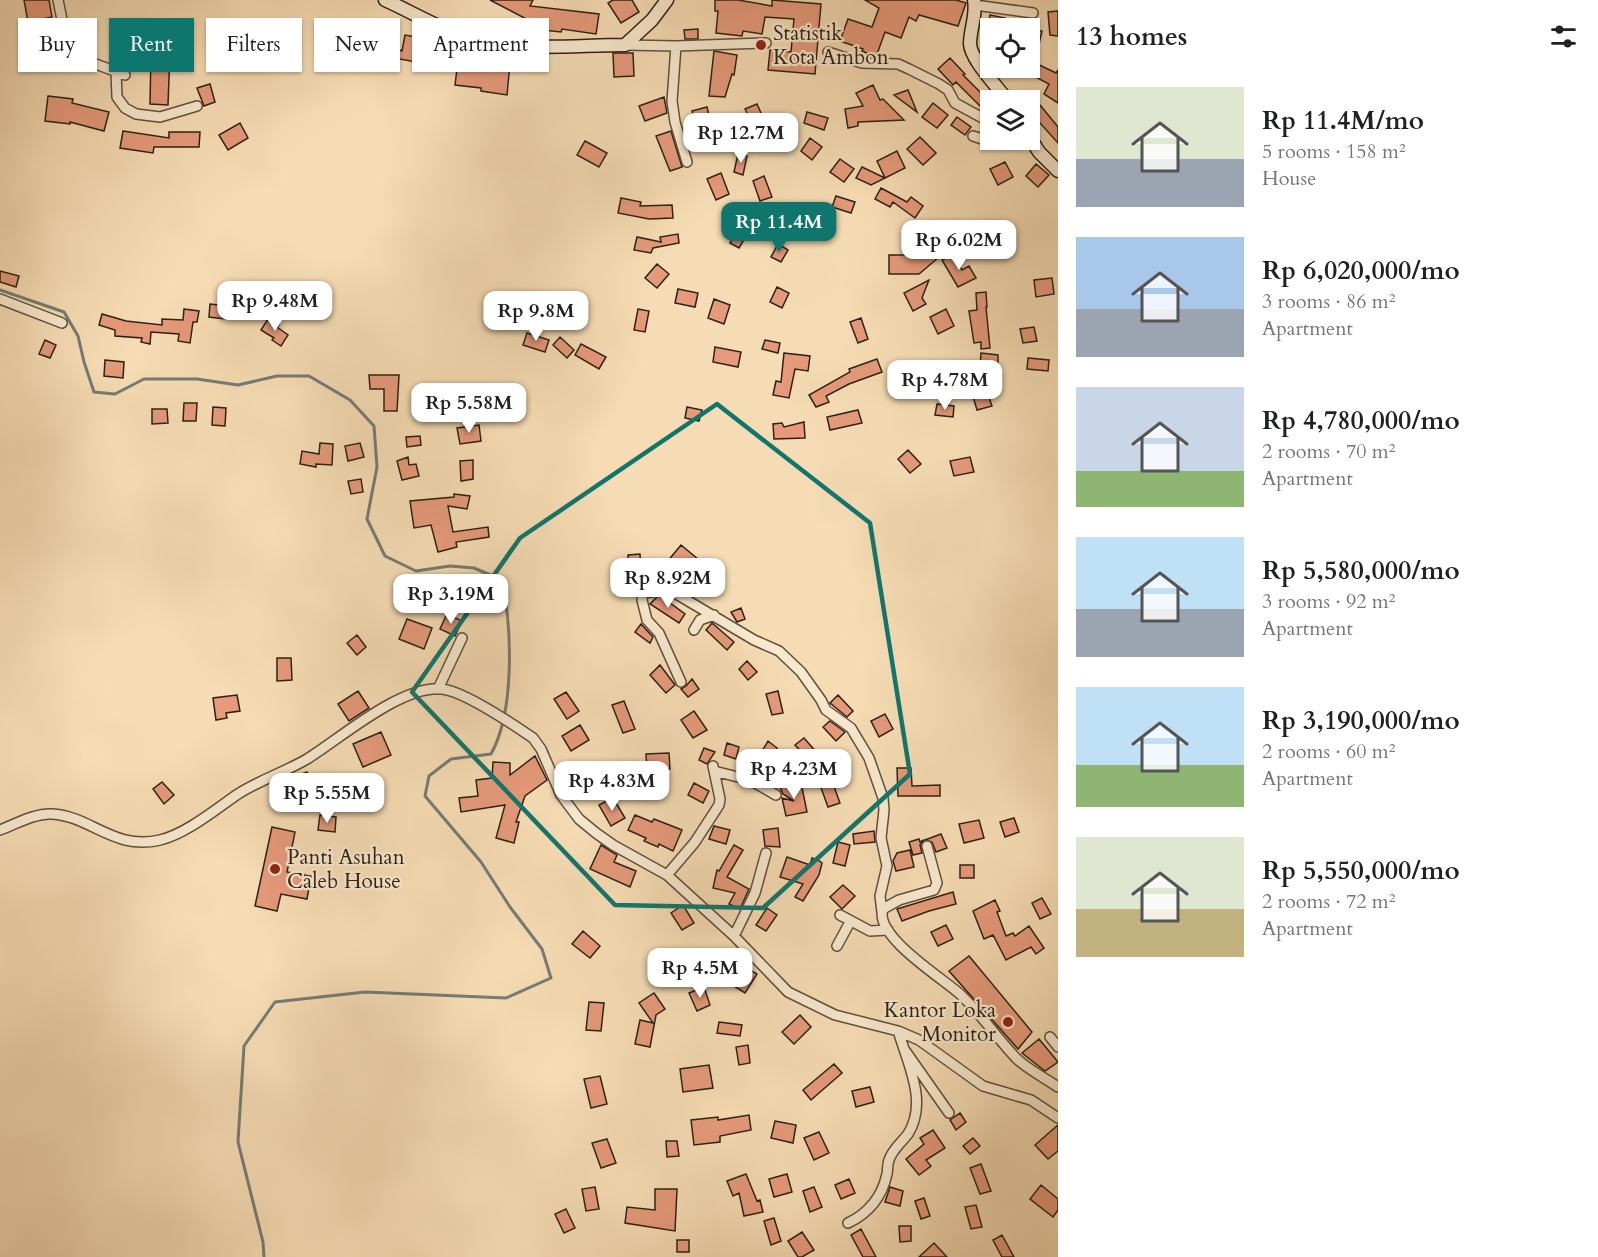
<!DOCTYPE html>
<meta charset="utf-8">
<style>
:root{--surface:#fff;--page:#f2f2f2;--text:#202124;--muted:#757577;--accent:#0f766e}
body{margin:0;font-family:Cardo,serif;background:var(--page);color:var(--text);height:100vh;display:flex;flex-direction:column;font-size:22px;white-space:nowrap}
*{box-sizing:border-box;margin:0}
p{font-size:20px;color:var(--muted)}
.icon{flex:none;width:33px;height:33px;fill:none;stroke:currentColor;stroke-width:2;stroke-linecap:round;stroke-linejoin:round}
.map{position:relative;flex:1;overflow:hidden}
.side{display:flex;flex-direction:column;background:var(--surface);width:540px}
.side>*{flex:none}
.hud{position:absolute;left:18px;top:18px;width:570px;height:54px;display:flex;gap:12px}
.fabs{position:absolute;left:980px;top:18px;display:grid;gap:12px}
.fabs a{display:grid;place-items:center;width:60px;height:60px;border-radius:0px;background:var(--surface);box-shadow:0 2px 4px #0004;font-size:30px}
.price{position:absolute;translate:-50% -51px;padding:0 14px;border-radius:12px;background:#fff;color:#222;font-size:20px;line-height:39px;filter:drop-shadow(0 2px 3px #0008)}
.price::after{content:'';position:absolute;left:50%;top:36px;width:18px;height:14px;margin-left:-9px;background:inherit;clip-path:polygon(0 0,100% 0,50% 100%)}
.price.current{background:var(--accent);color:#fff}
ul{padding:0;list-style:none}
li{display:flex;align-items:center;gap:18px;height:150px;padding:0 18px}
li span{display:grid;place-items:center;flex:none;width:168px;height:120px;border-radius:0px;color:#555}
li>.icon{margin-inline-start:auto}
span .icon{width:72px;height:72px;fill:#fffc;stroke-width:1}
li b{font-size:26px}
h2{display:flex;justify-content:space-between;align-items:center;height:72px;padding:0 18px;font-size:26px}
.tag{padding:0 21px;border-radius:0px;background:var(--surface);box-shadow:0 2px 4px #0004;font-size:21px;line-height:54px}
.tag.current{background:var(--accent);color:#fff}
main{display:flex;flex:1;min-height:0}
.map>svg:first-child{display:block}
</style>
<main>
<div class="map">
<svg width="1058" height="1257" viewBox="0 0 1058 1257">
<rect width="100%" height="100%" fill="#f6dcb4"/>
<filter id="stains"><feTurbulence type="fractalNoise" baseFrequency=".00333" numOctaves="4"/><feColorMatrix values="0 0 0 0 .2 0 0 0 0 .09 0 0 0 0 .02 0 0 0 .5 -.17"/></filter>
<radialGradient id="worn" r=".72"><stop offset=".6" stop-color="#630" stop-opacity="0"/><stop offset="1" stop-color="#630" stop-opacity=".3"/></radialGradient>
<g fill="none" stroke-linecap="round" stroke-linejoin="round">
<path stroke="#737c76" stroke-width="3" d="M0,290L64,312L78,336L84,362L94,392L115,394L144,379H197L238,385L277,376H309L350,400L374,426L377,467L367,519L385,556L416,571L450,566L474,568L502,580C512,628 515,711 491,754L451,759L429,776L425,796L481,862L510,907L542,949L551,978L506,998L365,992L275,1002L244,1046L238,1142L263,1242L264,1257"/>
</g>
<path fill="#e69a7a" stroke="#2c2114" stroke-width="1.5" d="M24,0H49L52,17L28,22Z
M490,0H533L530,6L599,14L596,34L562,29L561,32L534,29V23Z
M613,0H632L639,12L621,23L608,3Z
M715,0H738L772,6V0L821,4L815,74L768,70L770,50L791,52L794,19L765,17L762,34L743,31L742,36L716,33L718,11H715Z
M865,0H956L966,3L958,26L919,15L916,21L909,17L901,38L885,32L876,57L862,51L863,49L840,41L848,19L872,27L879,8Z
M1058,11V36L1050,35L1048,12Z
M990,15L1005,18L1003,28H988Z
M347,25L361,30L359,34L402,51L405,35L428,39L430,31L445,38L443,44L482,51L481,60L510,63L507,95L481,91V88L455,85L457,69L438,66L437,69L421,65L422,63L389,57L384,69L352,56L350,62L336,58Z
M698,29V39H685L684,30Z
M1029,29L1042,31L1039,44L1029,42Z
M714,51L737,55L734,75L732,74L725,97L709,96Z
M151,52H170L168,105L150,104Z
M613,53H633L634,76L614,77Z
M950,58L965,74L963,75L989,101L982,108L956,82L953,85L938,69Z
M1031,61L1056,73L1058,70V103L1044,94L1049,84L1026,72Z
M210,84L215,102L204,106L197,88Z
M873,85L880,100L883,99L904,120L858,122V126L848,128L845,109L863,106L856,93Z
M908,90L917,112L894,95Z
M48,96L73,99L72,103L109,112L104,131L70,122V124L45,121Z
M664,97L667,113L645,121L639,106Z
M933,103L948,115L937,128L922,117Z
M757,104L766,124L754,115L750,119L745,109Z
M1040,105L1058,127V143L1031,113Z
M707,107L712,128L697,132L692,111Z
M807,112L828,118L824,130L804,123Z
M957,117L971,127L965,135L951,125Z
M240,123L248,138L228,150L219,135Z
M726,129L731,143L713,150L708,136Z
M123,131L169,138V132H200L199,147H154L153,153L120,148Z
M671,131L682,167L670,171L656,136Z
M920,137L936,153L923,165L907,149Z
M810,138L822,147L812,160L801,151Z
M585,141L607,153L599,167L577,155Z
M897,151L905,168L885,178L877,161Z
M738,154L747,156L743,175L734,172Z
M840,159L854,169L844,182L830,172Z
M1005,162L1013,177L998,185L990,169Z
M1036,164L1049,175L1038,187L1026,176Z
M862,167L885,178L871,185L856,178Z
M721,173L729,194L716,200L707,179Z
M764,176L772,197L760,201L753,181Z
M881,188L907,202L911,197L923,206L915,218L893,202L890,207L875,199Z
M836,196L855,202L851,213L832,207Z
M621,198L641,202L640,206L672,205L673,218L649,219L618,213Z
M743,221L752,226L739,248L730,243Z
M763,222L775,225L772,238L760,235Z
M678,234L679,243L653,248L651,253L634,250L637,237L661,242L660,237Z
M778,244L788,250L781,262L771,257Z
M928,246L938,258L919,274H889V255H918Z
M954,255L962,270L969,266L976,278L958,287L942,260Z
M657,264L669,274L657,288L645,278Z
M0,271L19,276L16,287L0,282Z
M1052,278L1054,294L1036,297L1034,280Z
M929,280L922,298L926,304L913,311L904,293Z
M777,287L789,293L782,308L770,302Z
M678,289L698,293L695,307L675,303Z
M986,292L987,307H986L990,348L981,349V342L974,343L969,311L977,310L976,293Z
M714,299L730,305L724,324L708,318Z
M210,304L227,306L225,319L209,317Z
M184,309L199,311L197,322H193L190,343L178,341L179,334L151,332L150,344L141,342L142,338L115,336V330L99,325L102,314L126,321L162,325V319L183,320Z
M638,309L649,311L645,332L634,330Z
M946,309L954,326L938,334L930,317Z
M861,318L868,339L858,343L850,322Z
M268,319L279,325L277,327L288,335L281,346L272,340L274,338L261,330Z
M1034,327L1037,341L1023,343L1020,329Z
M527,333L549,340L545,352L523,345Z
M560,337L574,350L567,358L553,345Z
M45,340L56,345L50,358L39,354Z
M765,340L780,343L778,353L762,349Z
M581,344L606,357L599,369L575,355Z
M715,347L741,352L738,367L713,362Z
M784,353L810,356L808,371L795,369L789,398L773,395L776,381L781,382Z
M981,353L998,355V368H980Z
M1028,358L1049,360L1048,371L1027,369Z
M877,359L882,372L849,384L826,396L829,402L816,407L809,395L850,372L849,369Z
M105,360L124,362L123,378L104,376Z
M369,375H399L397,411H384V389H370Z
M968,375L969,386L948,388L947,377Z
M986,389L992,406L977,410L972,393Z
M184,403H197L196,421H183Z
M937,404L954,406L953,417L935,415Z
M213,407L226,408L225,426L212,425Z
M687,407L702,410L699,421L685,418Z
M152,409H167L168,423L152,424Z
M858,410L862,423L830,430L827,417Z
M804,422L805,438L774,439L773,424L782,423L784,427Z
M479,425L481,441L460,444L457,428Z
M420,436L421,445L407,447L406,437Z
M320,443L333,444L332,465L316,464V467L300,464L302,451L319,454Z
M360,443L364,457L348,461L345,446Z
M908,450L921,464L910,473L898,459Z
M408,457L409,465L416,464L419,476L402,480L397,461Z
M970,457L974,472L954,476L950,461Z
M473,460V479L461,481L460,461Z
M361,479L363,492L351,494L348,481Z
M454,494L470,496L467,509L448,506L453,532L488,527L489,537L456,542L457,547L438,552L431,525L414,528L410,501L454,497Z
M681,545L698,559L692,566L708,576L699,590L688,583L690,580L667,562Z
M640,554L641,572H629L628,555Z
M659,595L685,614L679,623L650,604Z
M741,608L745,619L737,622L731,612Z
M447,614L462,621L455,636L440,629Z
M407,619L432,628L424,649L399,639Z
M712,623L734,642L727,650L706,630Z
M641,624L653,637L650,643L635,632Z
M357,635L366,647L357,655L347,643Z
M277,658H291L292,680L277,681Z
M747,661L757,672L748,680L739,669Z
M660,665L675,685L666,693L650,675Z
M692,679L699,689L688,697L681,689L686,686Z
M358,691L369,708L349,721L338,704Z
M778,691L783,713L772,715L766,694Z
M566,692L579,711L567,719L554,699Z
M237,695L240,711L226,713L227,718L216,720L213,698Z
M838,695L853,711L847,717L830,703Z
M624,701L635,729L623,733L612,705Z
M694,711L707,730L693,738L681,720Z
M885,714L893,729L879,737L871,721Z
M830,721L845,732L836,741L823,727Z
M580,725L589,740L571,751L562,736Z
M381,732L391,755L363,767L353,744Z
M804,738L817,753L809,760L795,745Z
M768,741L777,748L763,765L768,768L761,779L749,773Z
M727,743L739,747L736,759L724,755Z
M704,748L715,752L707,764L699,760Z
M669,753L670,769L647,770L646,754Z
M535,756L547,780L525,796L516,822H519L514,843L496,838L505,805L461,812L459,798L478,796L476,780L492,778L493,762L510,763V775Z
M897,768H911L912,786L940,785V796H898Z
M307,772L319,803L299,811L286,780Z
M832,781L840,803L828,807L820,785Z
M162,782L174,795L164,804L153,789Z
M694,783L709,791L703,803L688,795Z
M801,783L807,812L786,816L782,798L794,801L783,794L780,787Z
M613,798L625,818L611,826L599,805Z
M320,815L336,817L335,832L318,830Z
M635,815L652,822L654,819L682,830L673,851L659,844L658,847L644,841L646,838L628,830Z
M1014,818L1019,832L1005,837L1000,822Z
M979,820L984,838L964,843L959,824Z
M714,826L730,830L726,844L709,839Z
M272,827L295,832L287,872L311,876L307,899L281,894L277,911L255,906Z
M778,828L780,847L765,846L763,830Z
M874,831L875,842L854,844L853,834Z
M941,834L947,848L936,852L932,842L925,840Z
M919,839L920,842L924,840L920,845L922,853L913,855L909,842Z
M838,842L850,845L845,866L833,863Z
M601,845L617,855L614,862L636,871L630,887L590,869Z
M734,845L743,850L727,877L749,889L740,909L729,904L735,893L713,888L717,870L719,871Z
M910,850L914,867L896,871L893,861L897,853Z
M787,857L810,865L812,858L818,860L822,863L819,875L803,901L795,897L803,884L780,877Z
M960,865H974V878H960Z
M843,885L855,896L842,909L830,897Z
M953,892L956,904L929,911L902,921L897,909Z
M1042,898L1051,914L1040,919L1032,903Z
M995,900L1000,911L997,912L1006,936L1013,933L1015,936L1029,926L1044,948L1036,954L1031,947L1006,960L993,935L984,939L973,911Z
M683,905L694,923L682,930L671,913Z
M767,908L777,915L766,931L756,925Z
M946,925L953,939L938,946L931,932Z
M583,931L600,946L590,958L572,944Z
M712,950L718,964L704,970L699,955Z
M969,956L1032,1032L1018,1049L949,971Z
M740,964L757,974L745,993L729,983Z
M704,987L710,1005L697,1011L689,993Z
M654,993L665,1009L656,1015L650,1047L635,1044L640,1020L653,1023L639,1003Z
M589,1002L604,1003L601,1031L586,1030Z
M800,1015L811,1027L794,1044L782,1032Z
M719,1022L742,1025L740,1036L717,1033Z
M1039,1039L1058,1062L1045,1071L1022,1053Z
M748,1045L750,1063L739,1065L736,1047Z
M834,1064L842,1073L811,1100L803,1090Z
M709,1065L713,1088L683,1092L680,1069Z
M600,1076L607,1104L591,1108L584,1079Z
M870,1087L874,1102L856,1107L852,1091Z
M960,1113L966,1122L956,1130L950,1120Z
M749,1115L751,1130L720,1136V1142L694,1145L691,1120L718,1117V1120Z
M775,1121L796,1125L793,1143L771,1138Z
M1058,1125V1151L1048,1159L1035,1145Z
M933,1130L945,1148L926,1160L931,1166L919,1175L906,1159L924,1144L920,1138Z
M819,1132L829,1153L814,1160L804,1138Z
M973,1138L980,1146L970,1154L963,1146Z
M607,1139L616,1163L601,1168L592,1143Z
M666,1141H677L679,1156L667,1157Z
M981,1164L991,1191L980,1194L970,1168Z
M746,1174L757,1201L760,1200L763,1212L744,1216L739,1193L733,1196L727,1181Z
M787,1174L792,1192L774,1197L769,1179Z
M849,1179L855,1193L841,1199L835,1185Z
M1041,1185L1058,1199V1210L1053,1217L1030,1199Z
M595,1187L599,1209L586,1211L582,1189Z
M814,1187L822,1207L810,1212L803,1191Z
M890,1187L903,1191L900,1206L885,1202Z
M655,1189H677L675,1231L625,1223L627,1207L655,1210Z
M924,1198L930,1216L921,1219L915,1201Z
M976,1205L982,1227L971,1229L965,1207Z
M566,1209L575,1228L564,1233L555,1214Z
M774,1218L781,1241L771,1245L764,1221Z
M899,1226H911V1241L900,1242Z
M861,1229L876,1257H863L851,1235Z
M802,1232L814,1250L802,1257H798L788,1241Z
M1002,1235L1014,1257H1002L993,1240Z
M677,1240H689V1252H677Z
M934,1243L947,1257H919Z"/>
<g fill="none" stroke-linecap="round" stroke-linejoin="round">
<g stroke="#5e503c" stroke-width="12">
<path id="street" d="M58,0L69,54L125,75
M975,5L1033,13
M625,45L676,46L766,43
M676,46L672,101L675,122L687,162
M828,52L862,63L898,64L909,69L939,84L948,90L955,103L990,122
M116,72L117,97L125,108L136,114L160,117L197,106
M973,136L985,140H992
M0,299L62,323
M694,630L700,620L714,615
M681,682L659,633L647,620L642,600L643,593L652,592L659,586H663L754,640L779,651L801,672L821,700L826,710L851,728L869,758L883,798L884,810L881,838L887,866L880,896L882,912
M438,689L462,638
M714,771L750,780L776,795
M0,830C16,824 35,813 52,814C91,816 114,851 160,840C186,834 216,809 238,794C260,780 285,772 307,759C341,738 401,685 442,689C463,691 514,725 533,738L541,749L561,795L579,819L596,833L613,845L667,875L734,936L788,992L835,1015L898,1031L919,1040L983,1086L1031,1100L1058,1118
M927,846L937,883L934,890L899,900L883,909C873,936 944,979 961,995C981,1014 997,1038 1016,1058C1027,1069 1045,1078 1058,1087
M667,875L695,842L719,805L720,799L713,766
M840,915L870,931L888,930
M734,936L755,893L766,853
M837,946L850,922
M898,1031L904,1049L949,1113
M1050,1037L1058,1047
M848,1223C869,1213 882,1197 887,1174C888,1170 887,1165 889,1160C892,1150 902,1142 908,1134C925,1107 913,1076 904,1049"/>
</g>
<g stroke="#2c2114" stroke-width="15">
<path id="secondary" d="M385,0C416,14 448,34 482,41C527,51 579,45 625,45L652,20L667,0
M974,0C977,15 970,29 970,44C971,60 997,86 1007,100
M1029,136L1039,152L1058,171"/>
</g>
<use href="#street" stroke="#f9e8ce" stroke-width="9"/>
<use href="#secondary" stroke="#f9e8ce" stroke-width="12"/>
</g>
<path fill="none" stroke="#0f766e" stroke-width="4.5" stroke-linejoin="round" d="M717,404L870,523L910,774L763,908L615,905L412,692L520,538Z"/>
<g fill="#8f2418" stroke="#f9e8ce" stroke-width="2">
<circle cx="761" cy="45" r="6"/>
<circle cx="275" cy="869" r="6"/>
<circle cx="1008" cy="1022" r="6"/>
</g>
<g text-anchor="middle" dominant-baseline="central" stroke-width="4.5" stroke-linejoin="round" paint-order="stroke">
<g font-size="21" fill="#2c2114" stroke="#f9e8ce" text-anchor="start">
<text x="773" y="33">Statistik<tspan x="773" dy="24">Kota Ambon</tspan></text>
<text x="287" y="857">Panti Asuhan<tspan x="287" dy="24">Caleb House</tspan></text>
<text x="996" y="1010" text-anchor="end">Kantor Loka<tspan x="996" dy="24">Monitor</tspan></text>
</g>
</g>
<rect width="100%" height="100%" filter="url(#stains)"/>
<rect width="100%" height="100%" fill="url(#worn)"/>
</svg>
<div class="fabs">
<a><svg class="icon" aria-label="locate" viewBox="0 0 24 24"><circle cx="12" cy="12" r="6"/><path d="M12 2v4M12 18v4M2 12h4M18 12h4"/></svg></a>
<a><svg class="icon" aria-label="layers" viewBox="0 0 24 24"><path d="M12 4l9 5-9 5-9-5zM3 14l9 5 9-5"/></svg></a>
</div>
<b class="price" style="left:741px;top:164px">Rp 12.7M</b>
<b class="price current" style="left:779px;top:253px">Rp 11.4M</b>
<b class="price" style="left:959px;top:271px">Rp 6.02M</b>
<b class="price" style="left:275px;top:332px">Rp 9.48M</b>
<b class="price" style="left:536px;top:342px">Rp 9.8M</b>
<b class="price" style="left:945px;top:411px">Rp 4.78M</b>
<b class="price" style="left:469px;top:434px">Rp 5.58M</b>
<b class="price" style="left:668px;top:609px">Rp 8.92M</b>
<b class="price" style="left:451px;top:625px">Rp 3.19M</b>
<b class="price" style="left:794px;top:800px">Rp 4.23M</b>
<b class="price" style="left:612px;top:812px">Rp 4.83M</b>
<b class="price" style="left:327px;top:824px">Rp 5.55M</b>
<b class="price" style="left:700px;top:999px">Rp 4.5M</b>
<div class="hud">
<a class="tag">Buy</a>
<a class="tag current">Rent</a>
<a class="tag">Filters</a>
<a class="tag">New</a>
<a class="tag">Apartment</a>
</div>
</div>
<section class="side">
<h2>13 homes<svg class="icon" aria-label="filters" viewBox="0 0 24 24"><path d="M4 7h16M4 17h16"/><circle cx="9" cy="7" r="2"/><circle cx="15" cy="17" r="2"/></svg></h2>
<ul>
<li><span style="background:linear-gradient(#dfe7d0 60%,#9aa5b1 0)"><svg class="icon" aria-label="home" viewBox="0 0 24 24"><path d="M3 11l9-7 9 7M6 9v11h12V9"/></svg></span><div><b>Rp 11.4M/mo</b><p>5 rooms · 158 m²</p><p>House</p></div></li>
<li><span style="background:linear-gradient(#a9c7e8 60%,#9aa5b1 0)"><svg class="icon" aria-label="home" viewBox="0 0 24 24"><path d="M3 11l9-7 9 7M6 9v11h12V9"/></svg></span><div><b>Rp 6,020,000/mo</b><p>3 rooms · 86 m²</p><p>Apartment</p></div></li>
<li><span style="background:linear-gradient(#c9d6e8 70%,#8fb573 0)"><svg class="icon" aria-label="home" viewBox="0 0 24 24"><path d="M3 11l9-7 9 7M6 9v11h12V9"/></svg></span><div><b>Rp 4,780,000/mo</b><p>2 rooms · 70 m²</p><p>Apartment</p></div></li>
<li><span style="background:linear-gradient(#bfe0f5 60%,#9aa5b1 0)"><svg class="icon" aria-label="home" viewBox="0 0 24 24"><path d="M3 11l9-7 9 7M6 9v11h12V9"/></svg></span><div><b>Rp 5,580,000/mo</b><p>3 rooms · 92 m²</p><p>Apartment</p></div></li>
<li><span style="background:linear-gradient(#bfe0f5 65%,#8fb573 0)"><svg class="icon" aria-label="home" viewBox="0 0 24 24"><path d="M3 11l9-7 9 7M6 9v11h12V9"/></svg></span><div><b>Rp 3,190,000/mo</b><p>2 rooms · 60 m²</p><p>Apartment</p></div></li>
<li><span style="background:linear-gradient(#dfe7d0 60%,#c2b280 0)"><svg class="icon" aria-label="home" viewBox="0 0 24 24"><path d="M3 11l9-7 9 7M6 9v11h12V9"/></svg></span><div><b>Rp 5,550,000/mo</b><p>2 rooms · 72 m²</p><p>Apartment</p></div></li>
</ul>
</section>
</main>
